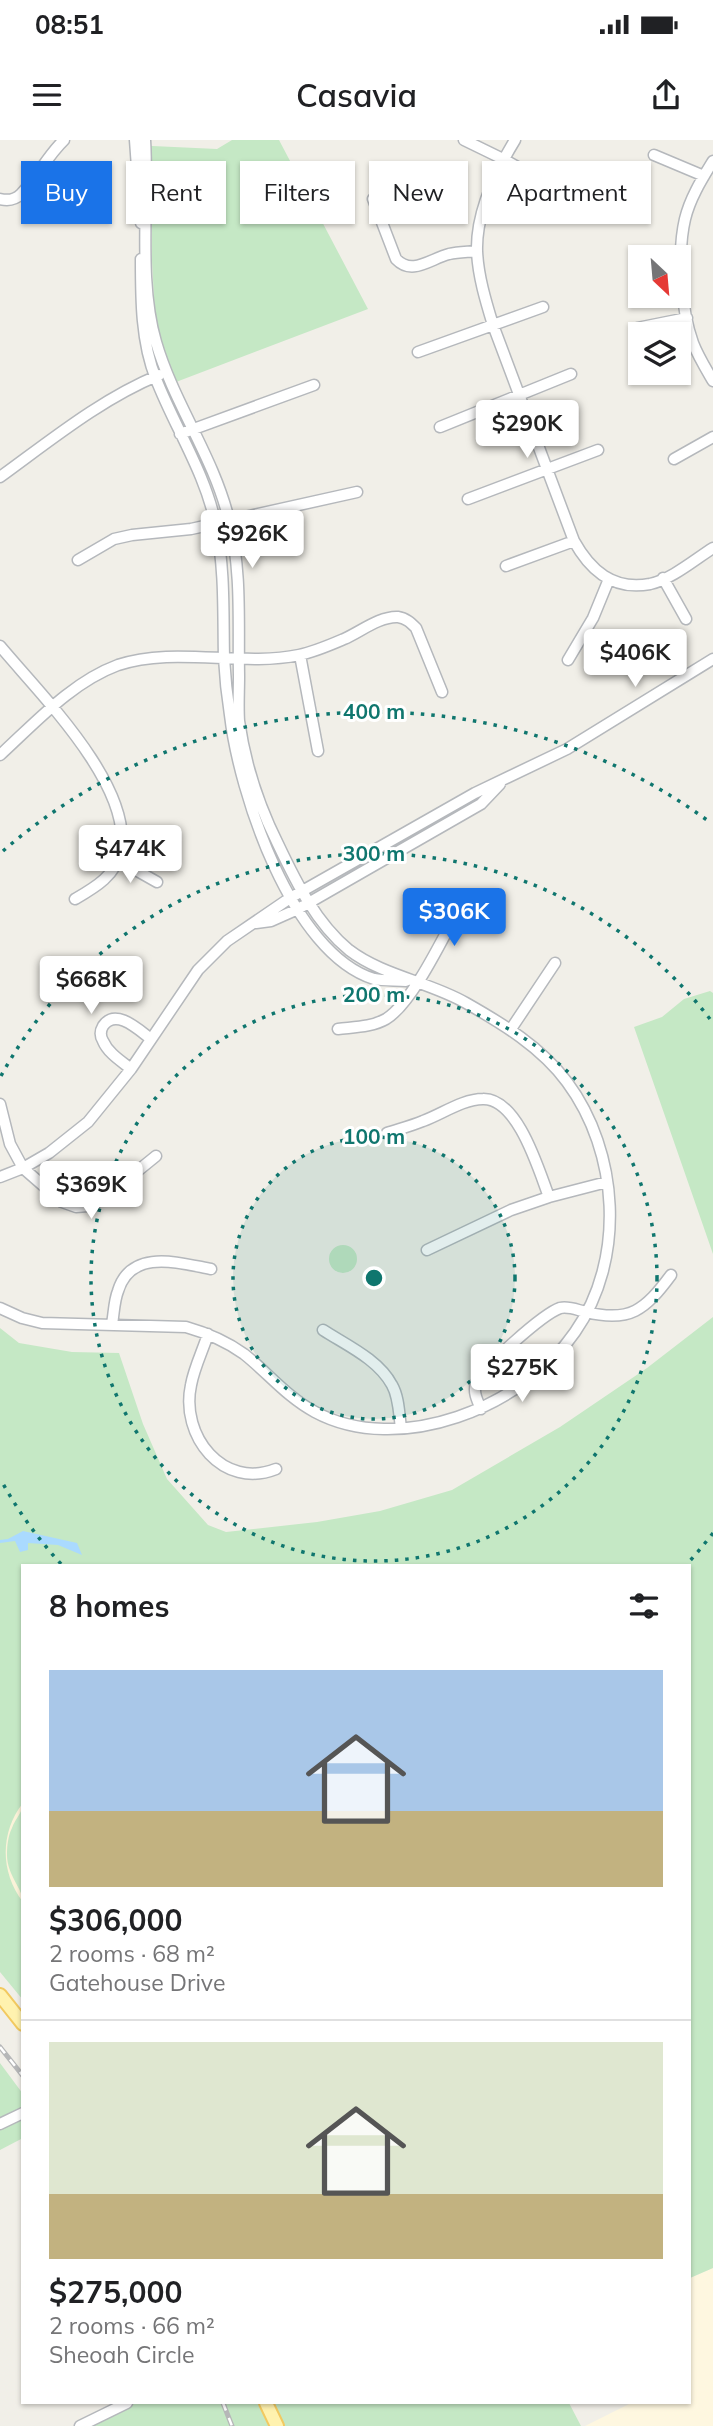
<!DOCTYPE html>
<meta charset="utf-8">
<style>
:root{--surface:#fff;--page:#f2f2f2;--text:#202124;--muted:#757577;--line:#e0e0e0;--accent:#1a73e8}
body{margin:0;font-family:Mulish,sans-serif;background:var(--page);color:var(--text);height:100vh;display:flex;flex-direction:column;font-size:26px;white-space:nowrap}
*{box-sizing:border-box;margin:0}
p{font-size:23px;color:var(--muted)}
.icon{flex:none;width:38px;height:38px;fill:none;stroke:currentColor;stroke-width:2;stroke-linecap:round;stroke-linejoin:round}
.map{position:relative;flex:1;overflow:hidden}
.drawer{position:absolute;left:21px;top:1424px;width:670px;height:840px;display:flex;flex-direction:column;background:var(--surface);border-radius:0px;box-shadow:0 2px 5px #0004}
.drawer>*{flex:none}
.hud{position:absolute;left:21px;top:21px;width:672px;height:63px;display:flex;gap:14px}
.needle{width:46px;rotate:154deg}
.controls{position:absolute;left:628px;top:105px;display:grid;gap:14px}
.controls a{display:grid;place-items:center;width:63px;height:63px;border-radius:0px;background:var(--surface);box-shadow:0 2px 5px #0004;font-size:35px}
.price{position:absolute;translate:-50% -60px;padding:0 16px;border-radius:7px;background:#fff;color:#222;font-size:23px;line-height:46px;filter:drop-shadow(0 2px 4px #0008)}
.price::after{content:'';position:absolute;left:50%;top:42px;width:21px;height:16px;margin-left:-10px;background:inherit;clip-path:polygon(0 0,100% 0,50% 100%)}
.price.current{background:var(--accent);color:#fff}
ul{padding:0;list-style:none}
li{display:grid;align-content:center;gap:14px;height:371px;padding:0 28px}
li+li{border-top:2px solid var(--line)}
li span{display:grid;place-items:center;height:217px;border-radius:0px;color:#555}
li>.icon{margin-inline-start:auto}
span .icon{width:126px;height:126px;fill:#fffc;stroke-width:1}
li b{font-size:30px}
h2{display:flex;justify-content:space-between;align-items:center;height:84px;padding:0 28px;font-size:30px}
.tag{padding:0 24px;border-radius:0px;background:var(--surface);box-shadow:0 2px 5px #0004;font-size:24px;line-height:63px}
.tag.current{background:var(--accent);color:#fff}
.status{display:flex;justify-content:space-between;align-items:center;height:49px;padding:0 35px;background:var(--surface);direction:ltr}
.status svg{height:19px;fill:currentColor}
header{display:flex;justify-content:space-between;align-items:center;height:91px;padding:0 28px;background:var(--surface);font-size:32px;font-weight:600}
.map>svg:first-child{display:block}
</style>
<div class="status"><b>08:51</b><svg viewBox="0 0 49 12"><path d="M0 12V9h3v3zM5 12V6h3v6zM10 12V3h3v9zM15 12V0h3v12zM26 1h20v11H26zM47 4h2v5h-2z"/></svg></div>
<header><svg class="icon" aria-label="menu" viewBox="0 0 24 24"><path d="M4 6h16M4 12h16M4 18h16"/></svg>Casavia<svg class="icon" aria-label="share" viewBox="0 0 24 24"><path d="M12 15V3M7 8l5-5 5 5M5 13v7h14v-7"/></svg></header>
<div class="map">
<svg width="713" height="2286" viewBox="0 0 713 2286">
<rect width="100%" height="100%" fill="#f1efe8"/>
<path fill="#fef7e0" d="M713,2128V2286H585L631,2263H690V2138Z"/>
<path fill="#c5e8c5" d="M232,0H279L368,169L176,242L160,197L155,176L152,121V66L131,5L217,9Z
M710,851L713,853V1114L634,887L662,877L684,859Z
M329 1119a14 14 0 1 1 28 0a14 14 0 1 1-28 0Z
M713,1177V2128L690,2138V1426H23V1860L0,1832V1188L19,1203L72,1212L119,1213L143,1284L167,1339L208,1385L226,1392L317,1382L380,1371L452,1350L560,1287L647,1228Z
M0,1923L23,1954V1998L0,2010Z
M128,2263H261L271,2286H83Z
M271,2263H569L581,2286H282Z"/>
<path fill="#fbf3d9" d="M23,1663C23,1672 15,1679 12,1688C8,1696 7,1706 7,1715C7,1735 23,1749 23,1762C0,1732 0,1692 23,1663Z"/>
<path fill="#aadaff" d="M23,1391L77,1403L82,1415L58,1405L28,1403V1410L20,1412L15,1401L0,1403V1400L8,1399Z"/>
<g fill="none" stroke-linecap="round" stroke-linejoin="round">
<g stroke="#b5b8bc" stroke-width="13">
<path id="minor" d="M135,0L141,83
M464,0L503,19L553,47
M515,0C496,31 476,73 477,111C478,136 486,162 493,185L574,401C590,430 613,451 650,444C672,439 694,420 713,408
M654,15L704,36
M713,21C702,39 690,58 685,79C677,113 681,170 693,203C698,216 706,229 713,241
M0,59C8,61 15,60 21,54C37,38 47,16 64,0
M373,59L396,119C412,136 430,119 449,114C458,112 468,112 477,111
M141,119C141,159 141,202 156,239C175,288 206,334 216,386C225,430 223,473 224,518C225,537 227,556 230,575C239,652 291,813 374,839C384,841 396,840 406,841
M637,188L687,178
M418,212L543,167
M440,287L571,234
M180,294L314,245
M674,319L713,297
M0,337C51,300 101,259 159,235
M468,359L598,310
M78,420L114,399L132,395L191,389L357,352
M506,426L574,401
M663,438L686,479
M0,506C39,553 132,644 121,710C117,735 94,748 75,759
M300,515L318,611
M568,520L593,478L609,439
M0,615C36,582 72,542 118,525C174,506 241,527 299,515C314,512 330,505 344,499C360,492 380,476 398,477C406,478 411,483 416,488L442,552
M118,720L157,742
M256,783L271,781L298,769L481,664L500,644
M338,889C354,887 372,887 386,879C414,862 447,789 464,759
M511,889L555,823
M131,929C121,921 108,913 103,901C100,896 100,891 103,886C116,867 140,891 151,899
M0,964L10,1004L23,1028L62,1062L76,1067L88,1066L103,1059L156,1016
M387,993C399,989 411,986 423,981C442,974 463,959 483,959C518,958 539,1031 549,1057
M0,1037L23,1028L49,1013L88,982L131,929L198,830L227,801L290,758L475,653L567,609L713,519
M427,1110L511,1070L549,1057L607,1042
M0,1168L22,1178L42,1183L186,1187C207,1193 226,1201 244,1214C268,1233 287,1257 315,1272C399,1317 524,1267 575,1192C626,1119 619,1012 567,942C541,907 503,884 466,863C430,842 383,836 349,810C316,783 296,742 278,704C259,666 245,623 239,581C238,567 239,551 239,536C238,484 242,431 229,380C214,317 174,264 156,202C138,141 149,64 145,0
M112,1184C114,1173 114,1161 118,1151C131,1108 179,1123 211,1129
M323,1190C346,1205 378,1219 392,1245C399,1257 399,1274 401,1288
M208,1194C203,1210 194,1228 191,1245C180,1296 223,1350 276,1329
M481,1269C477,1260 473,1252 476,1243C483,1227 543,1174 560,1168C569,1166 577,1170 586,1172C630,1183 645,1170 671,1135
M0,1984L23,1973
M80,2286L127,2263"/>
</g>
<g stroke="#f2c960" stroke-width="16">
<path id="major" d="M0,1855L23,1884
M266,2263L277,2286"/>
</g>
<use href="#minor" stroke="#fff" stroke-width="10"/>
<use href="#major" stroke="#fff2af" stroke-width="12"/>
<g stroke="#b6b7b8" stroke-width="5">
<path id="rail" d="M0,1907L23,1936
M223,2263L232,2286"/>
</g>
<use href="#rail" stroke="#fff" stroke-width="2.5" stroke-dasharray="8" stroke-linecap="butt"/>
</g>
<circle cx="374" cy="1138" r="141" fill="#0f766e" fill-opacity=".12"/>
<g fill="none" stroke="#0f766e" stroke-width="3.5" stroke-dasharray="3.5 7">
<circle cx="374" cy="1138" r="141"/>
<circle cx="374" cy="1138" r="283"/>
<path d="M713 1393A424 424 0 0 1 687 1424M61 1424A424 424 0 0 1 1 1340M1 936A424 424 0 0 1 713 883"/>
<path d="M3 711A566 566 0 0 1 711 683"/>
</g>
<circle cx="374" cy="1138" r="10" fill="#0f766e" stroke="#fff" stroke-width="3.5"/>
<g font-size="21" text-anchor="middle" font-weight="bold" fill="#0f766e" stroke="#fff" stroke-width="6" stroke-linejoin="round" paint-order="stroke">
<text x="374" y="579">400 m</text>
<text x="374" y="721">300 m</text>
<text x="374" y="862">200 m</text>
<text x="374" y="1004">100 m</text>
</g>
</svg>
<div class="controls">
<a><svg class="needle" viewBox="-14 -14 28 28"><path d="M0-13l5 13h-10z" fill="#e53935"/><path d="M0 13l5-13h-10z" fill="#757577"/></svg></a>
<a><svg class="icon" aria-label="layers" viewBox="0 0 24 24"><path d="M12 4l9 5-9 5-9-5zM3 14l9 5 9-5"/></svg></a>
</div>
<b class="price" style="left:527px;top:320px">$290K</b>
<b class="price" style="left:252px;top:430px">$926K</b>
<b class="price" style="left:635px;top:549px">$406K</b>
<b class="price" style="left:130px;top:745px">$474K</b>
<b class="price current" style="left:454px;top:808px">$306K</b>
<b class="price" style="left:91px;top:876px">$668K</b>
<b class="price" style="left:91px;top:1081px">$369K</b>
<b class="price" style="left:522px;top:1264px">$275K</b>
<div class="hud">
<a class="tag current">Buy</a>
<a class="tag">Rent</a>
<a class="tag">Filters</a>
<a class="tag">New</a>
<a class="tag">Apartment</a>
</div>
<section class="drawer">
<h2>8 homes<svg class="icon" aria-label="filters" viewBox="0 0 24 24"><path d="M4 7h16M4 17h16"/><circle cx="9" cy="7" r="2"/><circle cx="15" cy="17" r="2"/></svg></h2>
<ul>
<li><span style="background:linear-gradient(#a9c7e8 65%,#c2b280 0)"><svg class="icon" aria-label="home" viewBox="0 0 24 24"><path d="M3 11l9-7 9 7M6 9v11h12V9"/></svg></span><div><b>$306,000</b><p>2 rooms · 68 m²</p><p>Gatehouse Drive</p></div></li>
<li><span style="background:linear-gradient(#dfe7d0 70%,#c2b280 0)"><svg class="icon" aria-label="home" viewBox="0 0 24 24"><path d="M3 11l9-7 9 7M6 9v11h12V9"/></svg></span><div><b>$275,000</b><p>2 rooms · 66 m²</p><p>Sheoah Circle</p></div></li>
</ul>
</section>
</div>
